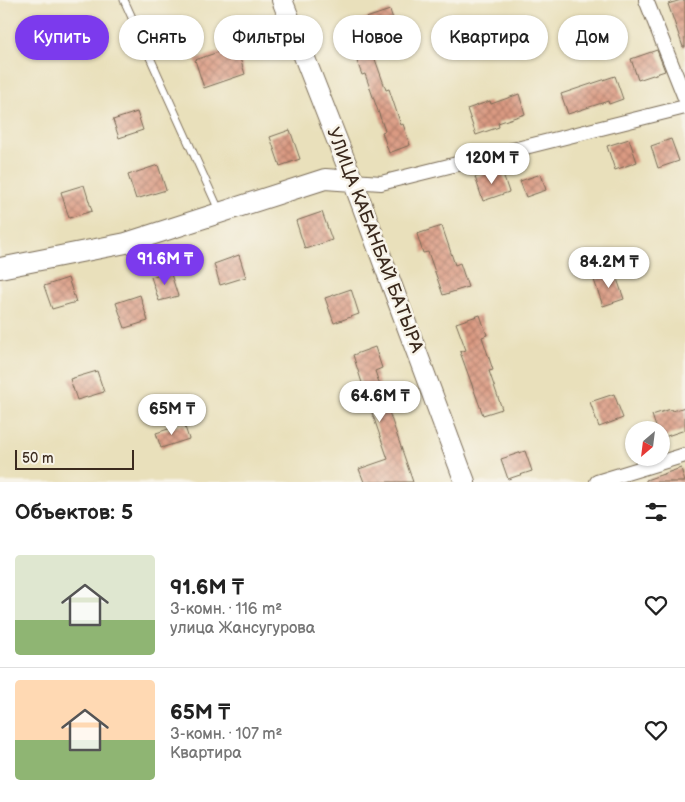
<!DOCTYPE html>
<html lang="ru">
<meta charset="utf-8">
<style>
:root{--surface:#fff;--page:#f2f2f2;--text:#222;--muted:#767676;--line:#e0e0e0;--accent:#7c3aed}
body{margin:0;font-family:"Balsamiq Sans",sans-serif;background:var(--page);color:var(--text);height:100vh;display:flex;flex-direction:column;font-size:19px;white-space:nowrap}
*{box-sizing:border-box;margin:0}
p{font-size:16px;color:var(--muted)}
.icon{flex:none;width:28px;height:28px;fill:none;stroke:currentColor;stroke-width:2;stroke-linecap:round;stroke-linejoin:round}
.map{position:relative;height:482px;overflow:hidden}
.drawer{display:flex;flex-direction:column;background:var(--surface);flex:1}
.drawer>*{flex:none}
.banner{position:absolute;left:15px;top:15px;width:655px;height:45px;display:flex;gap:10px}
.needle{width:32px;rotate:208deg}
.tools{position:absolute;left:625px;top:421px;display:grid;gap:10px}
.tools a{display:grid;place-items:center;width:45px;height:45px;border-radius:50%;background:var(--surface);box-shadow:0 1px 4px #0004;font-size:25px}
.scale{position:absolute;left:15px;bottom:12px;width:119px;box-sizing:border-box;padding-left:5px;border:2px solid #3b2a1e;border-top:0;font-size:14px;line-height:18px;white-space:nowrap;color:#3b2a1e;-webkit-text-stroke:4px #f7f3e8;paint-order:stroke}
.price{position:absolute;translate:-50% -42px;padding:0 11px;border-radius:18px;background:#fff;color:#222;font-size:16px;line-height:32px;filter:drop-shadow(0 1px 2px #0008)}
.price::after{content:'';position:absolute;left:50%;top:30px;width:15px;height:11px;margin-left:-8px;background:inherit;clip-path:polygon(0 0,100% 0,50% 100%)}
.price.current{background:var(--accent);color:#fff}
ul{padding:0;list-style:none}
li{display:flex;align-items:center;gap:15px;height:125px;padding:0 15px}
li+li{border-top:1px solid var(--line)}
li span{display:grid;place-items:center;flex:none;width:140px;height:100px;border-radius:5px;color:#555}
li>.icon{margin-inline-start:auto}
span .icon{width:60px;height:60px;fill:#fffc;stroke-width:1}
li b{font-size:21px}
h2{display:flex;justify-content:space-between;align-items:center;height:60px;padding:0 15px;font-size:21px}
.tag{padding:0 18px;border-radius:22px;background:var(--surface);box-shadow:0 1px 4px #0004;font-size:18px;line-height:45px}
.tag.current{background:var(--accent);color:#fff}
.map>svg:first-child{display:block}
</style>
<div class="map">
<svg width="685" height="482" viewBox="0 0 685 482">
<defs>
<pattern id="building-cross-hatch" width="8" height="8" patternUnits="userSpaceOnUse" patternTransform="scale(1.25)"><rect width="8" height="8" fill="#da9a82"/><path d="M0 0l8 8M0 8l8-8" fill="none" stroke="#b27e6a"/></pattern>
</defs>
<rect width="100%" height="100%" fill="#f7f3e8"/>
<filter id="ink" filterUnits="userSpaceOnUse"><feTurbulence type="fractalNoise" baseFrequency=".02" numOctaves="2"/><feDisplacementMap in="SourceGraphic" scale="10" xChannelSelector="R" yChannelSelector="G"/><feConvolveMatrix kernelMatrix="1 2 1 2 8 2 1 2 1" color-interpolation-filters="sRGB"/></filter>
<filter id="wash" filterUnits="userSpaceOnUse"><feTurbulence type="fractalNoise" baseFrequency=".0096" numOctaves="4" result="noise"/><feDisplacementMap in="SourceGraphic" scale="20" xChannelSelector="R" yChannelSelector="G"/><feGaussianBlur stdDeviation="1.12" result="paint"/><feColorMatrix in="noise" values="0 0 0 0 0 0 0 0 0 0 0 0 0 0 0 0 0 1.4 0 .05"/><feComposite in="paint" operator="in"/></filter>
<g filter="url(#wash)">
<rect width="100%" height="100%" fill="#e9e0bb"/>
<g id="blocks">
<path fill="url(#building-cross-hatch)" d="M681,0H685V47H683L668,4Z
M390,10L395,25L359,38L354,22Z
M236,46L245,74L204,88L195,60Z
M371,48L386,90L389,89L401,125L403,124L410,145L389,153L382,132L385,131L365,74L362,75L354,53Z
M657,50L665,71L638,80L631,59Z
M615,76L623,99L609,104L608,101L568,114L561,94Z
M519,94L525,114L498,123L499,127L476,135L467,109L490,101L491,104Z
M137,112L143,130L119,138L113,120Z
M290,130L300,159L280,166L270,137Z
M629,139L637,162L615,170L607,146Z
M671,139L679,161L658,168L651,146Z
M158,165L166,190L136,199L128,175Z
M501,169L509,192L483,201L475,177Z
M541,174L546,190L526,197L520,181Z
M84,185L92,211L69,218L61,192Z
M322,212L332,240L305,249L296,221Z
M442,226L455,265L460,263L468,287L443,295L428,252L423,253L417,234Z
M239,255L246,277L220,285L214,264Z
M170,271L178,296L159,301L151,277Z
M615,273L624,299L603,306L594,280Z
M68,278L76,302L52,309L44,286Z
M351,289L359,314L334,323L325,298Z
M140,295L148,321L125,328L116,303Z
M480,315L487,335L482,337L493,370L489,371L502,409L483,415L460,352L466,350L456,323Z
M375,347L382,368L375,371L413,482H364L359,469L388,459L370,407L361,411L354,389L363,386L353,355Z
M97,371L104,392L77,400L70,379Z
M614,394L623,418L599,427L590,402Z
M685,407V430L661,438V430H657L652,415L671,409L672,411Z
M184,424L189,439L161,448L156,433Z
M525,451L532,471L508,479L501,459Z
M681,468L685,482H646V480Z"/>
</g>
</g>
<g filter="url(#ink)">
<use href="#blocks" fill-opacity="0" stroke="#786a55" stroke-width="1"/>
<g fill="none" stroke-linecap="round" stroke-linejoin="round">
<g stroke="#786a55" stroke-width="9">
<path id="lane" d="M124,0L219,210"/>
</g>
<g stroke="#786a55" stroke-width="16">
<path id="street" d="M646,0L685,98
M353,181L381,183L685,107
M597,482L685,455"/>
</g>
<g stroke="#786a55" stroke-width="22">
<path id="secondary" d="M282,0L353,181L465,482
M0,268L126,243L325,179L353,181"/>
</g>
<use href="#lane" stroke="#fff" stroke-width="7"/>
<use href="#street" stroke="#fff" stroke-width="14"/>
<use href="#secondary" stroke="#fff" stroke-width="20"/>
</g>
</g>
<g text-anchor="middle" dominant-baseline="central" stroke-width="5" stroke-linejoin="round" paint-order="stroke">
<g font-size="18" fill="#3b2a1e" stroke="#f7f3e8">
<text transform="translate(375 240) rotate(69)">УЛИЦА КАБАНБАЙ БАТЫРА</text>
</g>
</g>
</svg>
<div class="tools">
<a><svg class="needle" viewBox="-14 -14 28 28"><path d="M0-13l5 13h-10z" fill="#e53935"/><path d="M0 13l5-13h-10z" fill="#767676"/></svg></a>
</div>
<div class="scale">50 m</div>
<b class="price" style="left:492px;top:185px">120M ₸</b>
<b class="price current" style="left:165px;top:286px">91.6M ₸</b>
<b class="price" style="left:609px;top:289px">84.2M ₸</b>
<b class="price" style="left:380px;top:423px">64.6M ₸</b>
<b class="price" style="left:172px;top:436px">65M ₸</b>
<div class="banner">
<a class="tag current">Купить</a>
<a class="tag">Снять</a>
<a class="tag">Фильтры</a>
<a class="tag">Новое</a>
<a class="tag">Квартира</a>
<a class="tag">Дом</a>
</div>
</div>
<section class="drawer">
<h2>Объектов: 5<svg class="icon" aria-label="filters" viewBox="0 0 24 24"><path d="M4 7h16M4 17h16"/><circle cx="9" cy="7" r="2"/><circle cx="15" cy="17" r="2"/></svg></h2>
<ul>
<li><span style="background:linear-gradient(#dfe7d0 65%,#8fb573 0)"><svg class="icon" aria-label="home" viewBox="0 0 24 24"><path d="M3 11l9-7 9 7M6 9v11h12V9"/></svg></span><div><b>91.6M ₸</b><p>3-комн. · 116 m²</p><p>улица Жансугурова</p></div><svg class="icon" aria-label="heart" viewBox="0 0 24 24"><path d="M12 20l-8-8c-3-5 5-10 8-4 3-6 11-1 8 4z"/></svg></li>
<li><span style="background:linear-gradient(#ffd9b3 60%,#8fb573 0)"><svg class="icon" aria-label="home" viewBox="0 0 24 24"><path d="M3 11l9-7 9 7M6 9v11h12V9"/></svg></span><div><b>65M ₸</b><p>3-комн. · 107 m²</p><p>Квартира</p></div><svg class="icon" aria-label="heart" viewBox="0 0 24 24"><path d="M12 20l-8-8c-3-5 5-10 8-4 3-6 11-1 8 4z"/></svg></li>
</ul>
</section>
